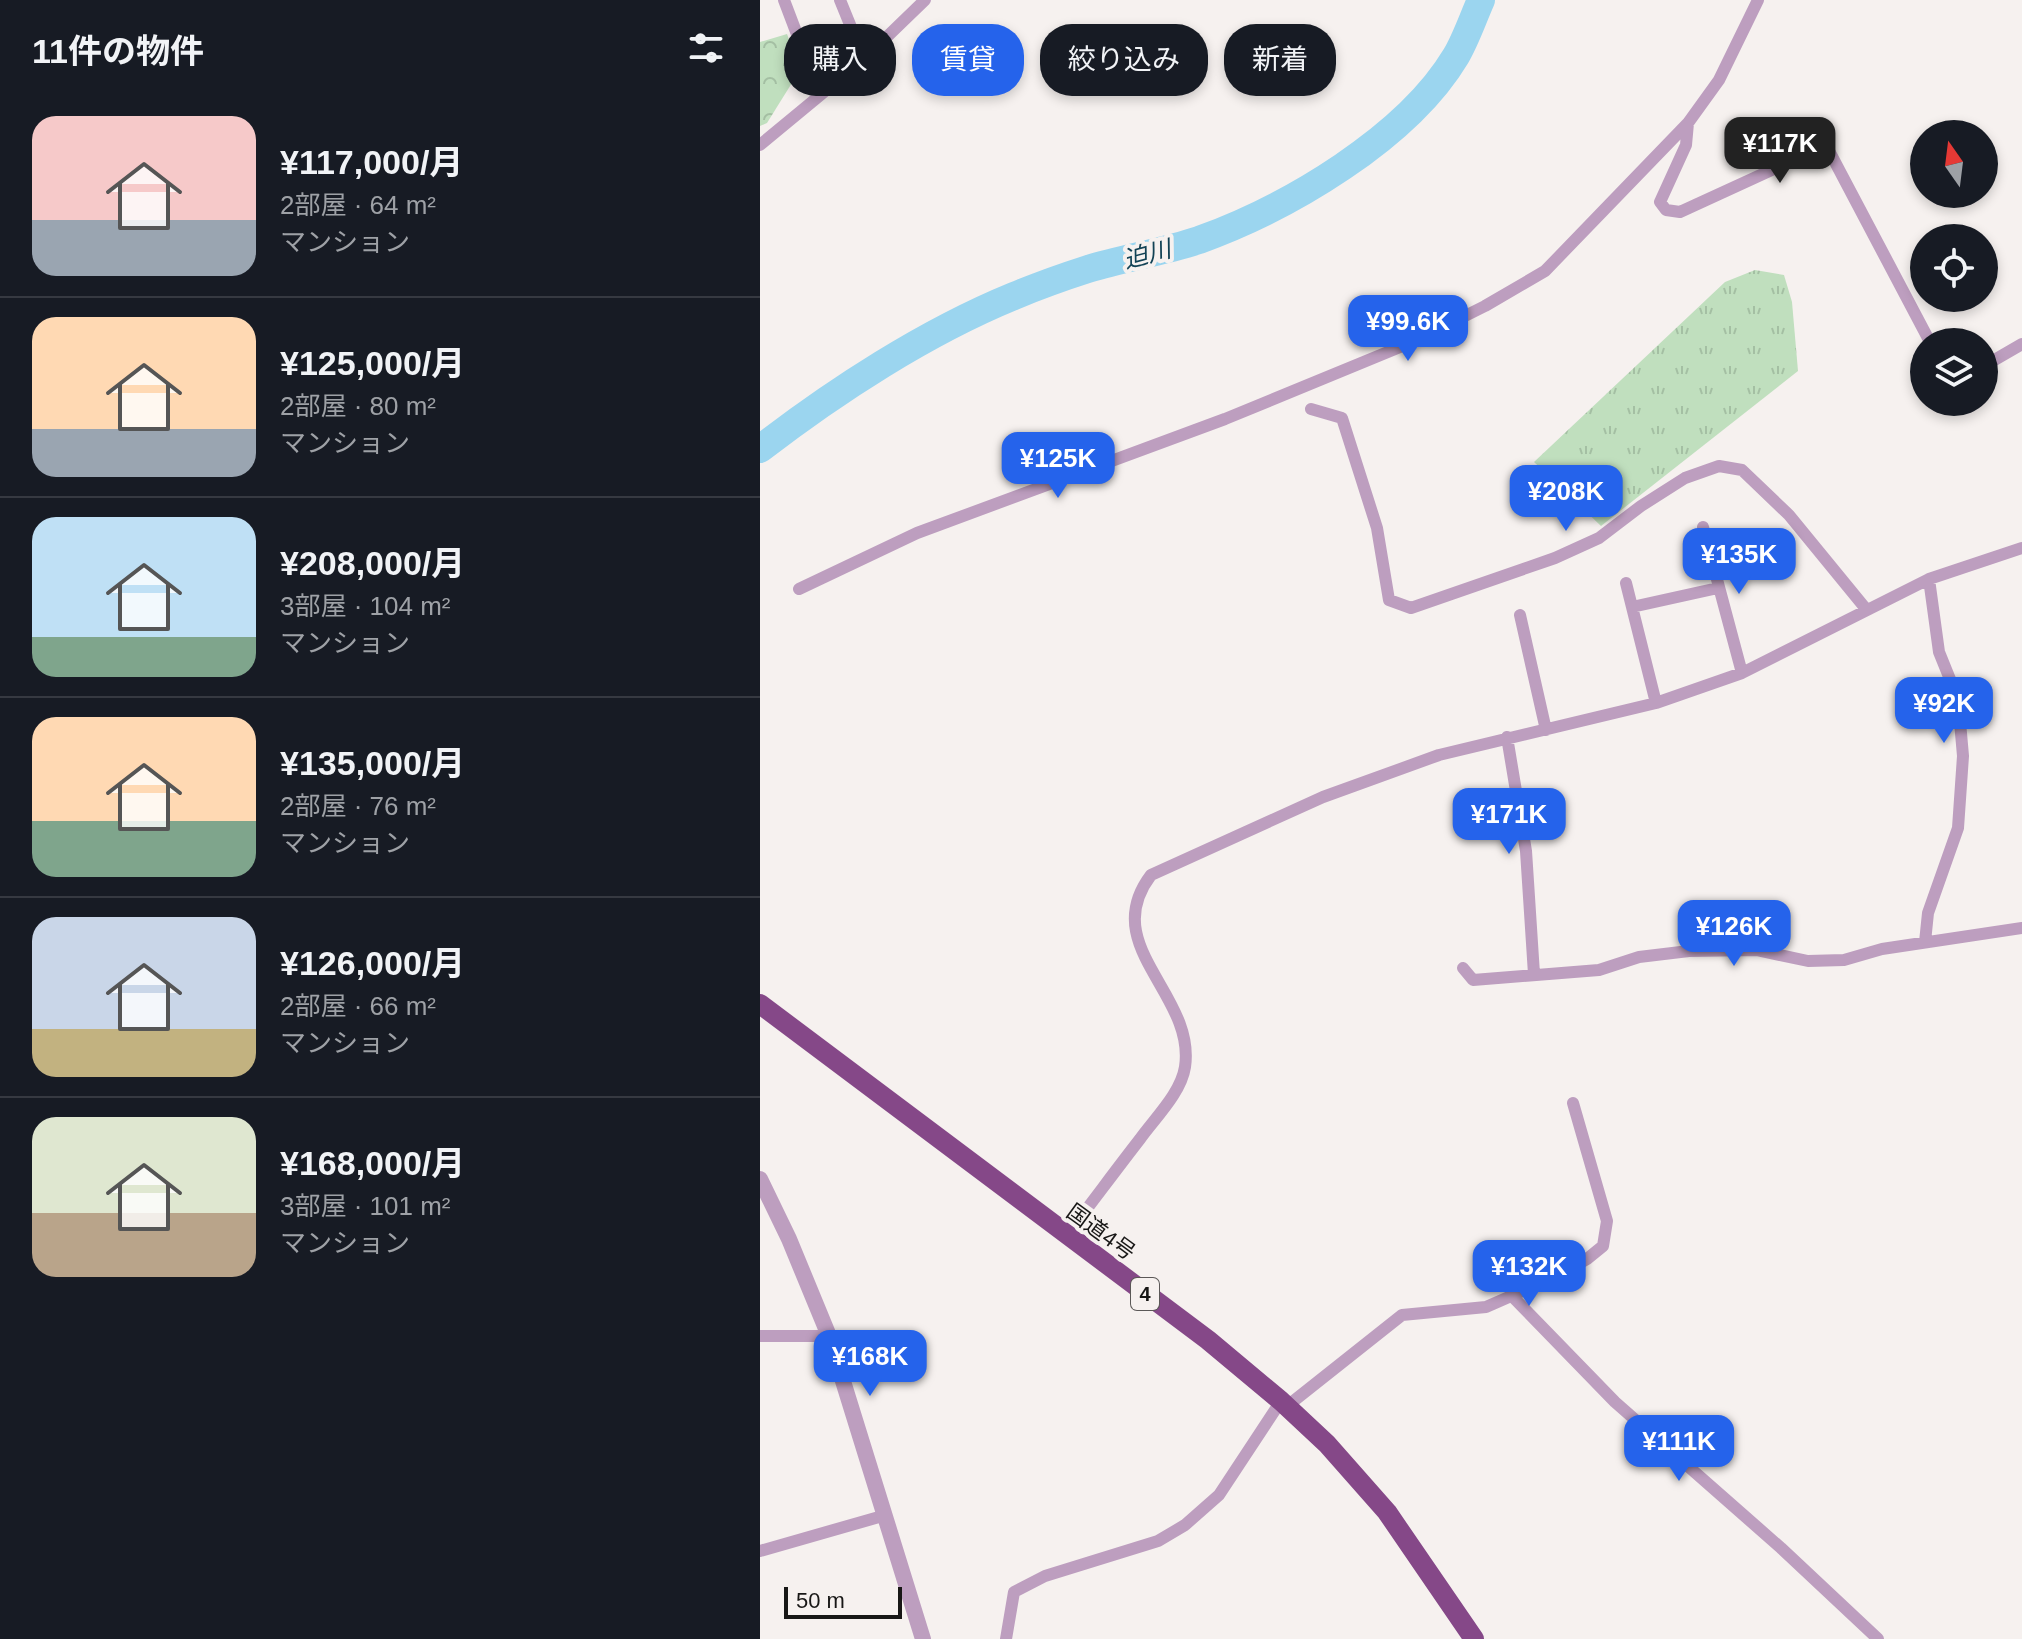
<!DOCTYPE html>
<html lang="ja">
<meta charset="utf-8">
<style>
:root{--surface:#171b24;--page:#242831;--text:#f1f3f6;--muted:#9ea1a6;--line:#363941;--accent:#2563eb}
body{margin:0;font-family:Arial,"Noto Sans JP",sans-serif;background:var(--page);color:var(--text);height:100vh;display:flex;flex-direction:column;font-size:30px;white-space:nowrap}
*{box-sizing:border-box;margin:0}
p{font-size:26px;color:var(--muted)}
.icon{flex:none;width:44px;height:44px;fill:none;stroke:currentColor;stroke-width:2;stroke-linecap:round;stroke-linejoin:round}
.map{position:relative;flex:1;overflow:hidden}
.drawer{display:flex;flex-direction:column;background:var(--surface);width:760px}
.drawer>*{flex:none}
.top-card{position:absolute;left:24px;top:24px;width:760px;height:72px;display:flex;gap:16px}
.needle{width:52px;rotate:346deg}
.controls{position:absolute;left:1150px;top:120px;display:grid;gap:16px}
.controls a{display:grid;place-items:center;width:88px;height:88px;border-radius:50%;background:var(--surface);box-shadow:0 4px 12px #0003;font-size:40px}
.scale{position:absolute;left:24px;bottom:20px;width:118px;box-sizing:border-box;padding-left:8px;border:4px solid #181716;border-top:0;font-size:22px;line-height:28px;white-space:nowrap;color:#181716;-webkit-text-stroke:6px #f6f1ef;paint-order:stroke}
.price{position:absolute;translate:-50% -68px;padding:0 18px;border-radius:16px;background:var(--accent);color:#fff;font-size:26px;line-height:52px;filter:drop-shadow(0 2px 4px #0008)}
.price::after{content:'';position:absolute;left:50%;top:48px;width:24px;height:18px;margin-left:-12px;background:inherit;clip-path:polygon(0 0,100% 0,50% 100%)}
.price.active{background:#222;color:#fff}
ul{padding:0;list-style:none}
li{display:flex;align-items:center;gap:24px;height:200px;padding:0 32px}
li+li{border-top:2px solid var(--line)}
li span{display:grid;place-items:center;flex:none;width:224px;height:160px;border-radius:24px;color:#555}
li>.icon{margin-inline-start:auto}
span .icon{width:96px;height:96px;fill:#fffc;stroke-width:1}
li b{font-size:34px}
h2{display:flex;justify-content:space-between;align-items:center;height:96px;padding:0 32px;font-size:34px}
.tag{padding:0 28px;border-radius:32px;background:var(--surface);box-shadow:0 4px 12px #0003;font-size:28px;line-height:72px}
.tag.active{background:var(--accent);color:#fff}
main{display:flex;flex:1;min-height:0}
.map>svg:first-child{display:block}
</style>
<main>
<section class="drawer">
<h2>11件の物件<svg class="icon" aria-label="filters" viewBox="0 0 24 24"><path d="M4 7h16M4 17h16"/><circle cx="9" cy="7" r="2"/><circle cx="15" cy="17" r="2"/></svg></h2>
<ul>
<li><span style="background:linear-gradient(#f6c9c9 65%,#9aa5b1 0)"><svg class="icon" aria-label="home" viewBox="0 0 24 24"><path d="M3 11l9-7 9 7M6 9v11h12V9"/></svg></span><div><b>¥117,000/月</b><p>2部屋 · 64 m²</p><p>マンション</p></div></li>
<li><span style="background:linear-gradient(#ffd9b3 70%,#9aa5b1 0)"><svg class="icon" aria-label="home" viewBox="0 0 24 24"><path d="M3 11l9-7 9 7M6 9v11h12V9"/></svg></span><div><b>¥125,000/月</b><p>2部屋 · 80 m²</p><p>マンション</p></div></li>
<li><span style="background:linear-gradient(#bfe0f5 75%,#7fa58c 0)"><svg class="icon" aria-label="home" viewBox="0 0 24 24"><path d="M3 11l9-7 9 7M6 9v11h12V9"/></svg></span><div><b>¥208,000/月</b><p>3部屋 · 104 m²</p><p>マンション</p></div></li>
<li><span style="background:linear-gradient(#ffd9b3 65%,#7fa58c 0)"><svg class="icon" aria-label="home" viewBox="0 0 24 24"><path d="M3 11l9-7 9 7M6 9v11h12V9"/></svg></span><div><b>¥135,000/月</b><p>2部屋 · 76 m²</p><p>マンション</p></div></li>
<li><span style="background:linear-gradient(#c9d6e8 70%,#c2b280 0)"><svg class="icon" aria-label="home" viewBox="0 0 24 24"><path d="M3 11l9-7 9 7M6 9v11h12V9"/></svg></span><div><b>¥126,000/月</b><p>2部屋 · 66 m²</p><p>マンション</p></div></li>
<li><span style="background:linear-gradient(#dfe7d0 60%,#b9a48a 0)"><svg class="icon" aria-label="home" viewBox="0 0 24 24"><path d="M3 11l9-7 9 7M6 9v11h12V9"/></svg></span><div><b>¥168,000/月</b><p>3部屋 · 101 m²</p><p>マンション</p></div></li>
</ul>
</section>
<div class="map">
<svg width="1262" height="1639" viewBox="0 0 1262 1639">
<defs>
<pattern id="grass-tufts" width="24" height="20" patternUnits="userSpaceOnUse" patternTransform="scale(2)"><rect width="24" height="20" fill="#c0dfbe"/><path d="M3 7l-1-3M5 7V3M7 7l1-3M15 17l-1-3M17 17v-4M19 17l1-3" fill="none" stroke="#a4bfa3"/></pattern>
<pattern id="forest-crowns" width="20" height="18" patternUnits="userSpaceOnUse" patternTransform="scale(2)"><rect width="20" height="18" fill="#c0dfbe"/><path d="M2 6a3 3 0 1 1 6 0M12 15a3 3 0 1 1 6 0" fill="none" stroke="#a4bfa3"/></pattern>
</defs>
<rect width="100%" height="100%" fill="#f6f1ef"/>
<path fill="url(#grass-tufts)" d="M995,270L1024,275L1032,302L1038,371L841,526L774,462L965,282Z"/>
<path fill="url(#forest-crowns)" d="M27,34L40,70L7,123L0,126V42Z"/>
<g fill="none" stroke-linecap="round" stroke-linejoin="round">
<path stroke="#9bd5ef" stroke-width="28" d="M0,449C75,391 166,332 254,296C278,286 303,277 328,269C364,258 403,252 439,240C528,208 647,138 696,56C706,39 713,18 721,0"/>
<path stroke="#bd9ebf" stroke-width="12" d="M24,0L60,95
M80,0L104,59
M928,123L926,145L900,202L906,210L920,212L1066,145L1170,342
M0,145L104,59L165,0
M1224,366L1262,344
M551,409L582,418L617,528L629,600L651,608L795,558L839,538L881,506L925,478L959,466L982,470L1029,515L1106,609
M943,527L982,673
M866,583L896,703
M39,589L157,533L465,419L657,340L725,306L785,271L928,123L959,80L998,0
M872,607L958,588
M760,615L786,730
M747,737L766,851L774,974
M1165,942L1168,913L1198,828L1203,756L1198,699L1179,652L1169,579
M703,968L713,980L839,970L879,957L929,951L996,950L1048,961L1084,960L1122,949L1262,928
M306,1236C331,1204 355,1171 380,1139C395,1118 421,1093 425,1067C436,994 337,946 391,875L563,797L679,755L896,703L982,673L1169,579L1262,548
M751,1295L855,1402L1021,1548L1118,1639
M0,1336H69
M526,1407L642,1315L726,1307L799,1275L827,1259L843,1246L847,1221L813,1103
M0,1551L126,1515
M246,1639L254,1592L285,1576L398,1541L425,1525L459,1495L521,1401"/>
<path stroke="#bd9ebf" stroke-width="16" d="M0,1179L29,1239L69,1336L163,1639"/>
<path stroke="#854888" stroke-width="20" d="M0,1004L448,1340L521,1401L567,1444L627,1512L714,1639"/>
</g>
<g text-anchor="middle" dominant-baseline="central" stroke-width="8" stroke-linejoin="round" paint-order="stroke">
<rect fill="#f6f1ef" stroke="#5b5857" stroke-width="2" x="371" y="1278" width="28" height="32" rx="6"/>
<g font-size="20" font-weight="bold" fill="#181716">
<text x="385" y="1294">4</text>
</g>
<g font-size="22" fill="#181716" stroke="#f6f1ef">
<text transform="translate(341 1232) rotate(36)">国道4号</text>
</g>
<g font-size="24" font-style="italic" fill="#124255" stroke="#f6f1ef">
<text transform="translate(387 254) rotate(-15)">迫川</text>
</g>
</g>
</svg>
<div class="controls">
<a><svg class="needle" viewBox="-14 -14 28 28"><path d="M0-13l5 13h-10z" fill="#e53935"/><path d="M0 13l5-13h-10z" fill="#9ea1a6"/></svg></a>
<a><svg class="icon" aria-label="locate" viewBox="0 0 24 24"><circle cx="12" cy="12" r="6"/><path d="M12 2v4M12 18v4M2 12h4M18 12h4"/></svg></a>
<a><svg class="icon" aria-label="layers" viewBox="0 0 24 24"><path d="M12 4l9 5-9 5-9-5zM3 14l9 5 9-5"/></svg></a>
</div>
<div class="scale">50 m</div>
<b class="price active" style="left:1020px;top:185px">¥117K</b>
<b class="price" style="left:648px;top:363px">¥99.6K</b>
<b class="price" style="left:298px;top:500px">¥125K</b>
<b class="price" style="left:806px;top:533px">¥208K</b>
<b class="price" style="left:979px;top:596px">¥135K</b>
<b class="price" style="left:1184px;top:745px">¥92K</b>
<b class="price" style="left:749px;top:856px">¥171K</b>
<b class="price" style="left:974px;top:968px">¥126K</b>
<b class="price" style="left:769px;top:1308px">¥132K</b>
<b class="price" style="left:110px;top:1398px">¥168K</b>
<b class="price" style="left:919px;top:1483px">¥111K</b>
<div class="top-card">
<a class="tag">購入</a>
<a class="tag active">賃貸</a>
<a class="tag">絞り込み</a>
<a class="tag">新着</a>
</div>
</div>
</main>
